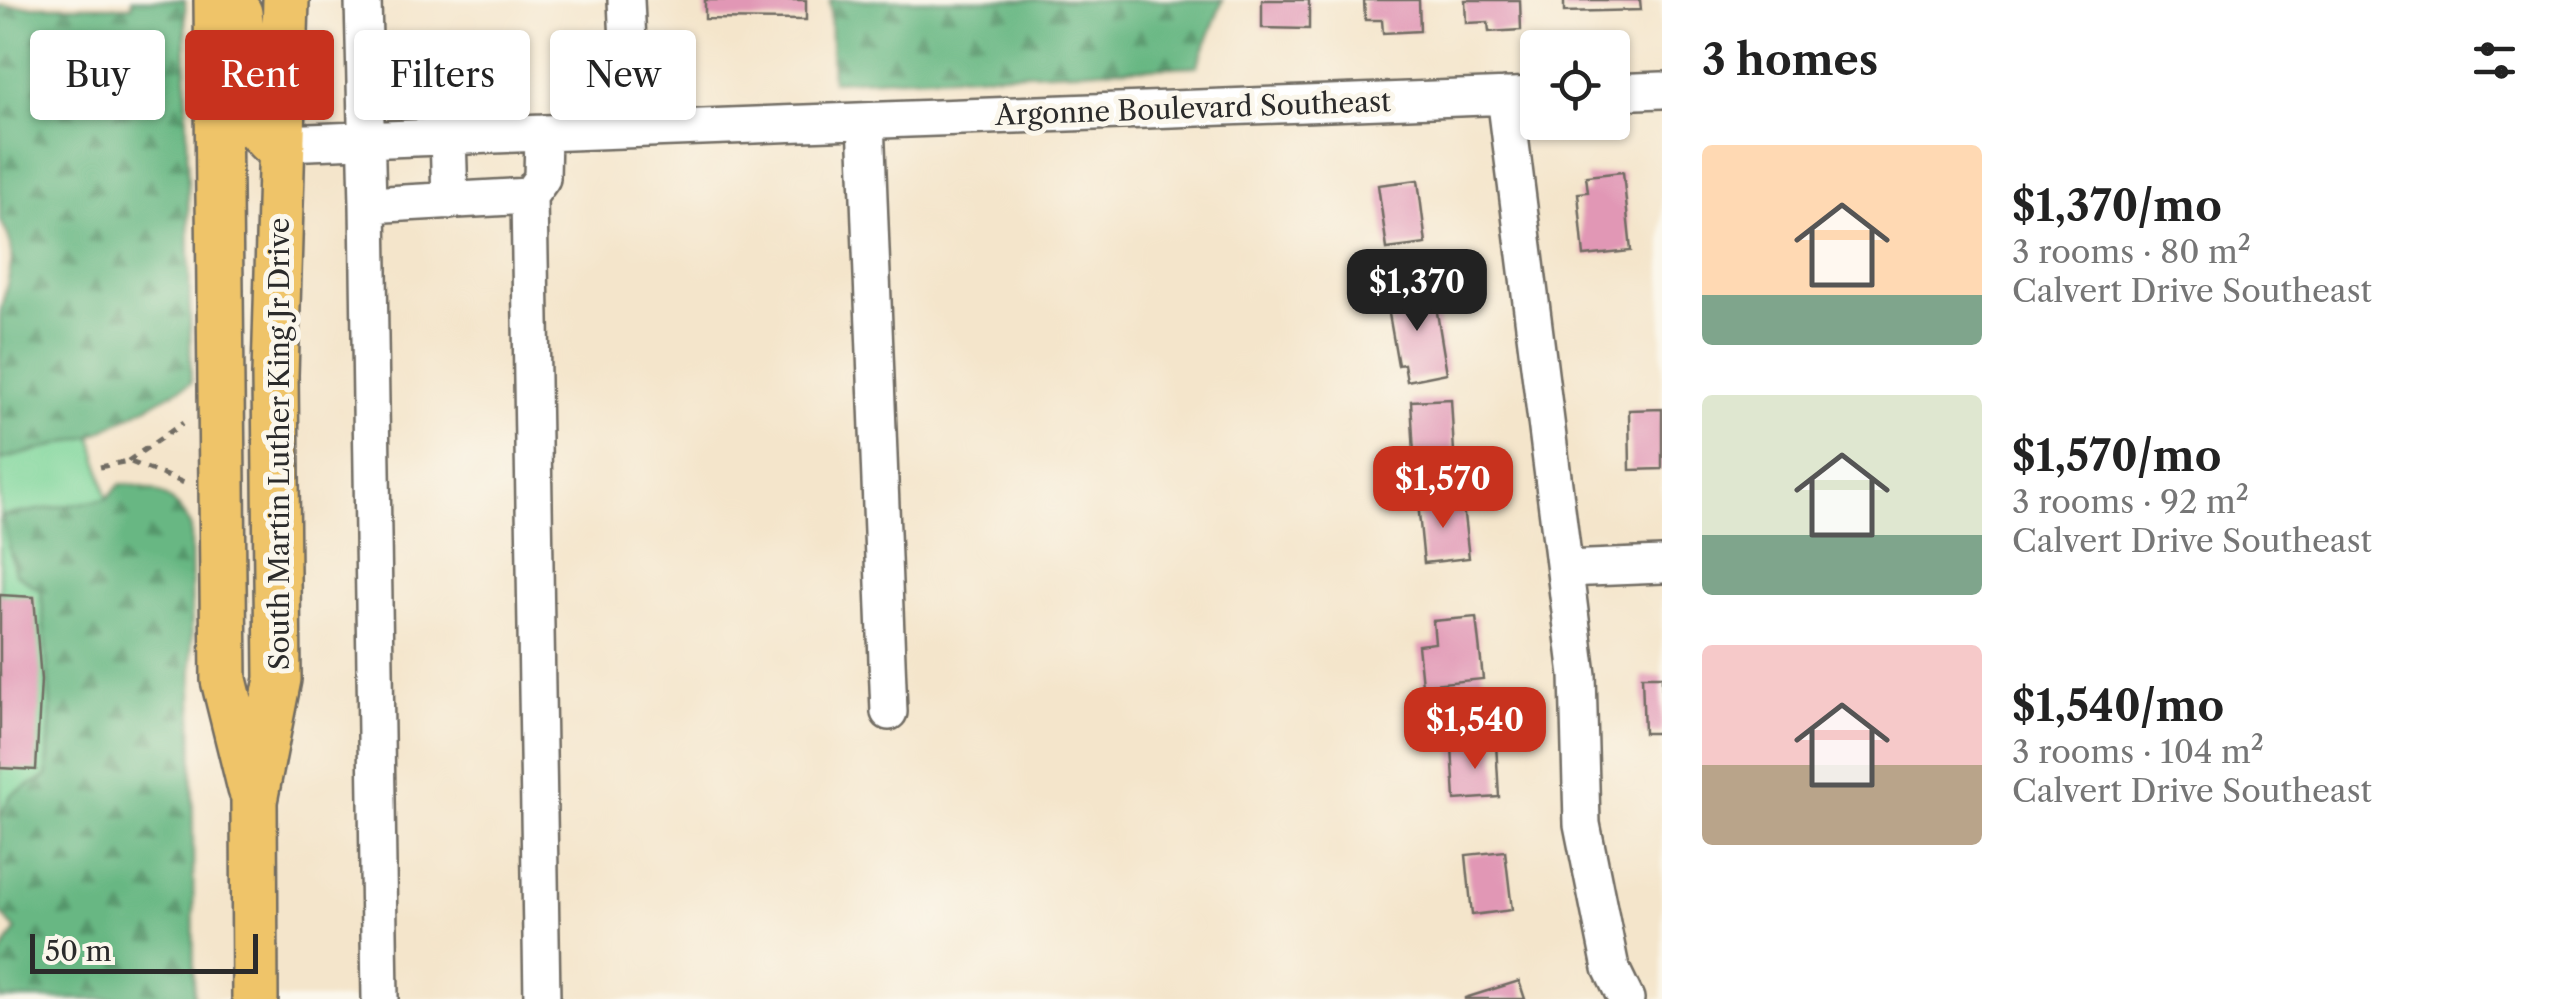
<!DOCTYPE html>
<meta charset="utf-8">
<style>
:root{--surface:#fff;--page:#f2f2f2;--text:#222;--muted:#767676;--accent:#c8321e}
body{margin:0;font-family:"Libre Caslon Text",serif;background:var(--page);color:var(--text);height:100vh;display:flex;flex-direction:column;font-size:38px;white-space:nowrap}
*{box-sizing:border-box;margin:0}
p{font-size:32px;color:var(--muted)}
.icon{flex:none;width:55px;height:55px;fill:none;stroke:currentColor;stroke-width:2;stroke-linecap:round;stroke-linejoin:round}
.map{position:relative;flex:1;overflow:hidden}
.side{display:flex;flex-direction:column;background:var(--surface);width:900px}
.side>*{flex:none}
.hud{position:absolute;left:30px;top:30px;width:950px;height:90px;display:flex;gap:20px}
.controls{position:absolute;left:1520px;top:30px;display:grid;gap:20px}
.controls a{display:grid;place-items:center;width:110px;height:110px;border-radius:10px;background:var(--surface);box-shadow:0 2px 8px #0004;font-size:50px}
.scale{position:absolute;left:30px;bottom:25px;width:228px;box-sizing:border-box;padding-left:10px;border:5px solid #2b2b2b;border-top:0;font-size:28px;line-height:35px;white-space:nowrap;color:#2b2b2b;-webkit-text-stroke:8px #fbf7ec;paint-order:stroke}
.price{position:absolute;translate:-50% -85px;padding:0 22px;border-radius:20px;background:var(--accent);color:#fff;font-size:32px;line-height:65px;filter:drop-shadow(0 2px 5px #0008)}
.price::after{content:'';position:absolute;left:50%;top:60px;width:30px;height:22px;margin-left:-15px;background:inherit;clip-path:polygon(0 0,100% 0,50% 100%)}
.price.current{background:#222;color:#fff}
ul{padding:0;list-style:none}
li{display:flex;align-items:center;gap:30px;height:250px;padding:0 40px}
li span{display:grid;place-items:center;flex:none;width:280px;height:200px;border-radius:10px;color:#555}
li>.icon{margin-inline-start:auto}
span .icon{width:120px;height:120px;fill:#fffc;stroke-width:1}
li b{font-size:42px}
h2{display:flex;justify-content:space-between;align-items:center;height:120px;padding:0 40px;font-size:42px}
.tag{padding:0 35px;border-radius:10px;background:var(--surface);box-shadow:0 2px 8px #0004;font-size:35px;line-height:90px}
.tag.current{background:var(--accent);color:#fff}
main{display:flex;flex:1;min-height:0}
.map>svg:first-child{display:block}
</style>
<main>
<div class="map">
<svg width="1662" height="999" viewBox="0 0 1662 999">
<defs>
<pattern id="forest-firs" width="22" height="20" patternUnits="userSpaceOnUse" patternTransform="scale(2.5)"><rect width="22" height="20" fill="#67b783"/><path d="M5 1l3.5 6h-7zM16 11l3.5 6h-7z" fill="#55956b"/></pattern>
</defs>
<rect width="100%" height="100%" fill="#fbf7ec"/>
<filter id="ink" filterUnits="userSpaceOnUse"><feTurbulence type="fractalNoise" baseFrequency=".01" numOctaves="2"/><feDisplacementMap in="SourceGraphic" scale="20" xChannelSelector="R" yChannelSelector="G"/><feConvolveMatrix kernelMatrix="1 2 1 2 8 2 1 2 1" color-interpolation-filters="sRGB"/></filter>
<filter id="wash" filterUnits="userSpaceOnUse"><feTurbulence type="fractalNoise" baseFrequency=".0048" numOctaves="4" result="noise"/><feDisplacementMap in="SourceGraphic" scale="40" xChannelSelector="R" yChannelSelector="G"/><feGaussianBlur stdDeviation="2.25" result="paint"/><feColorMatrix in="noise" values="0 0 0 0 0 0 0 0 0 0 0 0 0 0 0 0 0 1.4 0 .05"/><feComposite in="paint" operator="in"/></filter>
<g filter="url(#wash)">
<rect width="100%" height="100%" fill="#f4e5cb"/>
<path fill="#7fd69b" stroke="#558063" stroke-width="2.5" d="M92,436L107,499L41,591L51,709L47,777L11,795L0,818V460Z"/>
<path fill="url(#forest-firs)" stroke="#497157" stroke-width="2.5" d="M132,0H185L191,383L92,436L0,460C0,414 0,365 0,318C3,284 25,255 0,221V6H132Z
M830,0H1223L1197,66L832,81Z
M121,484C155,486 175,496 191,527L194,999H0V955L16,930L0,912V818L11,795L47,776L51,709L41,591L15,573L2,516L106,499Z"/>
<g id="blocks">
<path fill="#e197b5" d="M705,0H806V20L705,19Z
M1262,0H1309V29L1262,28Z
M1364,0H1419L1420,31L1383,33L1382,20H1365Z
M1465,0H1520L1521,30L1489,32L1488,22L1466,23Z
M1564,0H1640L1641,10L1564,12Z
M1623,172L1631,251L1584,256L1578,193L1588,192L1586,176Z
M1418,180L1426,244L1387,249L1378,185Z
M1433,288L1447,373L1407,381L1404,364L1398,365L1386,297Z
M1451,399L1455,470L1415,472L1411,401Z
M1662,409V469L1630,470L1629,410Z
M1462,498L1469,558L1424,563L1418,503Z
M0,595L34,597L41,680L36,770L0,768Z
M1476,617L1483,679L1422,685L1418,645L1435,643L1433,621Z
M1642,676H1662V733H1644Z
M1496,743L1499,797L1455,800L1452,746Z
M1505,851L1512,910L1472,915L1466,855Z
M1519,981L1525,999H1465V998Z"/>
</g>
</g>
<g filter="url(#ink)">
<use href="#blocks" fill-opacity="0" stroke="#716c63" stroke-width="2.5"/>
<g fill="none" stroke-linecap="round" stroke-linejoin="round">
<g stroke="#716c63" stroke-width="40">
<path id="minor" d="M363,0L368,205
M626,0L632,129
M1612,92L1662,90
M1505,96L1578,675L1582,824L1611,968L1626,999
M866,121L889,712
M448,136L450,201
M282,143L1538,95
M529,196L542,178L543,133
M1565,569L1662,565
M380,999L368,205L529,196L542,999"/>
</g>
<g stroke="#716c63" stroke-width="50">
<path id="major" d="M217,0L224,680L251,789
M239,13L252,122L268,140L282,143
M255,999L254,801L278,679L275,375L286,0"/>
</g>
<path stroke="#716c63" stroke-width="5" stroke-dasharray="8 8" stroke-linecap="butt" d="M128,461L183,423
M100,467L128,461L187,484"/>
<use href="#minor" stroke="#fff" stroke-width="35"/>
<use href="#major" stroke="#efc469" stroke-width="45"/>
</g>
</g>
<g text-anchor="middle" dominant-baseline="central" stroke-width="10" stroke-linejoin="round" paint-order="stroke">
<g font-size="28" fill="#2b2b2b" stroke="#fbf7ec">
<text transform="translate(1193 108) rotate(-2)">Argonne Boulevard Southeast</text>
<text transform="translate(279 444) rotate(-90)">South Martin Luther King Jr Drive</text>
</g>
</g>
</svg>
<div class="controls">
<a><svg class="icon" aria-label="locate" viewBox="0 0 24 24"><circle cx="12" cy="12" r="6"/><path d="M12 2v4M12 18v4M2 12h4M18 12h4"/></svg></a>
</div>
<div class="scale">50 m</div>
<b class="price current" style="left:1417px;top:334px">$1,370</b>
<b class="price" style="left:1443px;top:531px">$1,570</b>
<b class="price" style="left:1475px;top:772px">$1,540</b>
<div class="hud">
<a class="tag">Buy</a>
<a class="tag current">Rent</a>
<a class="tag">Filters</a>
<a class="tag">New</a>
</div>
</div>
<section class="side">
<h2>3 homes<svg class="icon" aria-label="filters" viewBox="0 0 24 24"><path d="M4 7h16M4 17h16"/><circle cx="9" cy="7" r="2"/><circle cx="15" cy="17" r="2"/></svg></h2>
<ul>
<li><span style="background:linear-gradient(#ffd9b3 75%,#7fa58c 0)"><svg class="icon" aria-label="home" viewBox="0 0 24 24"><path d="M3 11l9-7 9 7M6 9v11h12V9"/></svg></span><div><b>$1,370/mo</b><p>3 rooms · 80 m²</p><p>Calvert Drive Southeast</p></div></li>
<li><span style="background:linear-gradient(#dfe7d0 70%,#7fa58c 0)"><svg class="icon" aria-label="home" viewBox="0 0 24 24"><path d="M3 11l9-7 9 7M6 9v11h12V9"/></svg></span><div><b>$1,570/mo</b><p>3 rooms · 92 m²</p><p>Calvert Drive Southeast</p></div></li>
<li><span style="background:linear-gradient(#f6c9c9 60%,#b9a48a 0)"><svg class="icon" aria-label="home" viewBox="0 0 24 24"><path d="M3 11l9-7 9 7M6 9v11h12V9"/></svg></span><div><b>$1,540/mo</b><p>3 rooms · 104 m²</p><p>Calvert Drive Southeast</p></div></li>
</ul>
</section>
</main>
